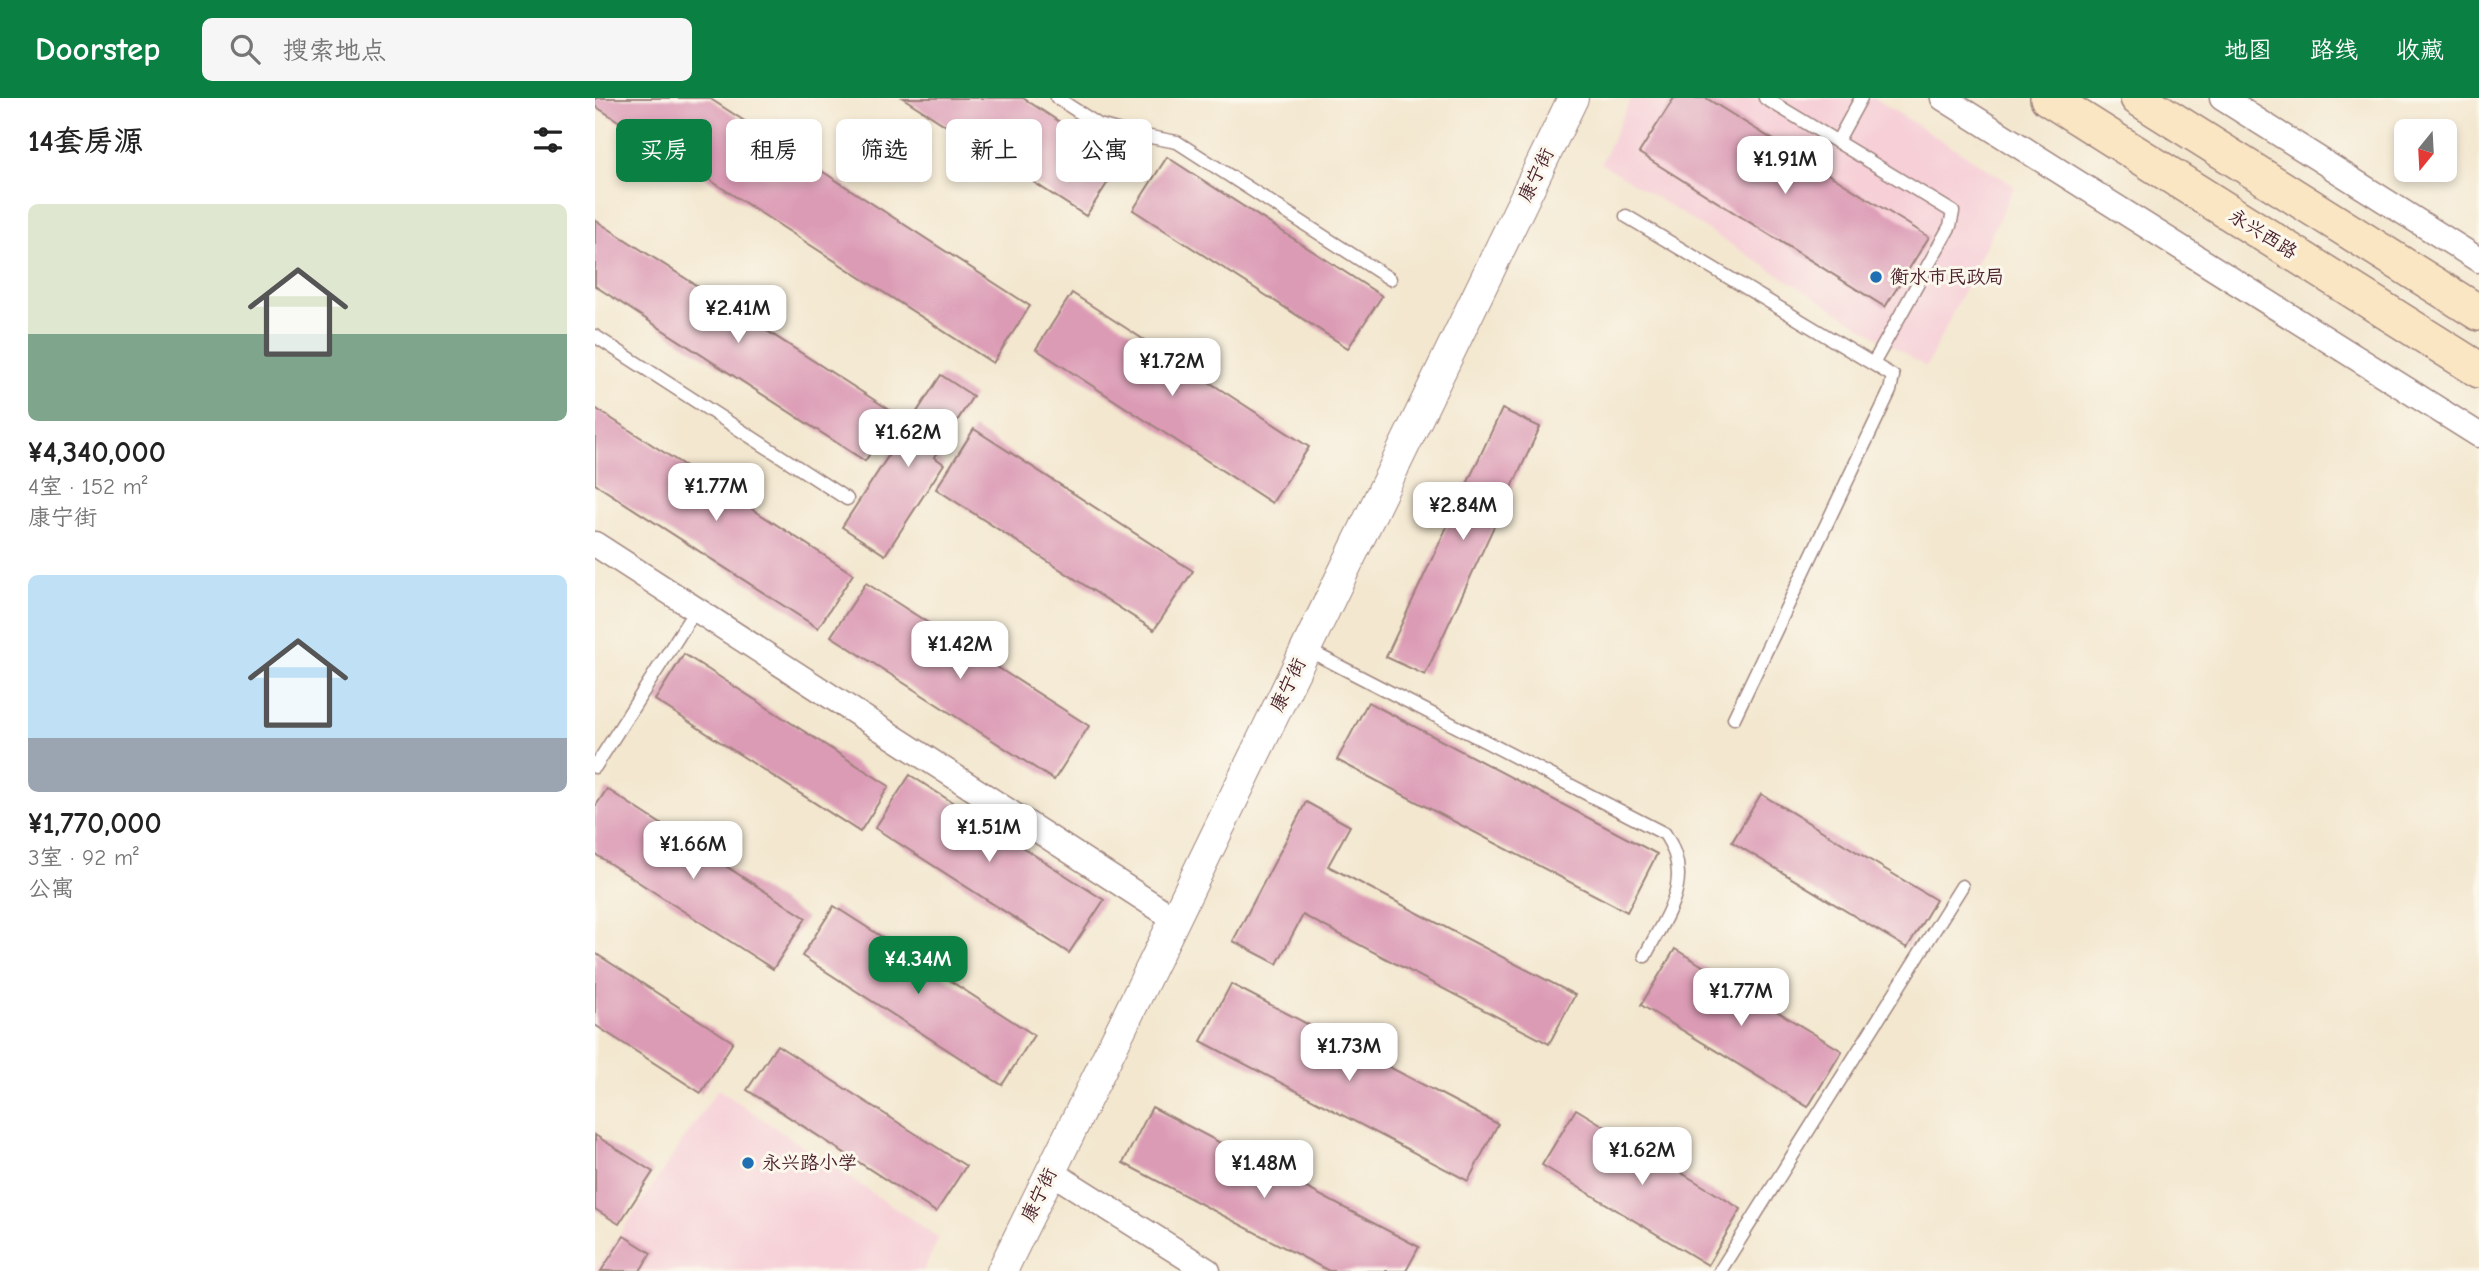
<!DOCTYPE html>
<html lang="zh">
<meta charset="utf-8">
<style>
:root{--surface:#fff;--page:#f6f6f6;--text:#222;--muted:#767676;--accent:#0b8043}
body{margin:0;font-family:"Comic Neue","LXGW WenKai TC",sans-serif;background:var(--page);color:var(--text);height:100vh;display:flex;flex-direction:column;font-size:26px;white-space:nowrap}
*{box-sizing:border-box;margin:0}
p{font-size:23px;color:var(--muted)}
.icon{flex:none;width:38px;height:38px;fill:none;stroke:currentColor;stroke-width:2;stroke-linecap:round;stroke-linejoin:round}
.map{position:relative;flex:1;overflow:hidden}
.side{display:flex;flex-direction:column;background:var(--surface);width:595px}
.side>*{flex:none}
.hud{position:absolute;left:21px;top:21px;width:665px;height:63px;display:flex;gap:14px}
.needle{width:46px;rotate:198deg}
.fabs{position:absolute;left:1799px;top:21px;display:grid;gap:14px}
.fabs a{display:grid;place-items:center;width:63px;height:63px;border-radius:10px;background:var(--surface);box-shadow:0 4px 10px #0003;font-size:35px}
.price{position:absolute;translate:-50% -60px;padding:0 16px;border-radius:14px;background:#fff;color:#222;font-size:23px;line-height:46px;filter:drop-shadow(0 2px 4px #0008)}
.price::after{content:'';position:absolute;left:50%;top:42px;width:21px;height:16px;margin-left:-10px;background:inherit;clip-path:polygon(0 0,100% 0,50% 100%)}
.price.active{background:var(--accent);color:#fff}
ul{padding:0;list-style:none}
li{display:grid;align-content:center;gap:14px;height:371px;padding:0 28px}
li span{display:grid;place-items:center;height:217px;border-radius:10px;color:#555}
li>.icon{margin-inline-start:auto}
span .icon{width:126px;height:126px;fill:#fffc;stroke-width:1}
li b{font-size:30px}
h2{display:flex;justify-content:space-between;align-items:center;height:84px;padding:0 28px;font-size:30px}
.chip{padding:0 24px;border-radius:10px;background:var(--surface);box-shadow:0 4px 10px #0003;font-size:24px;line-height:63px}
.chip.active{background:var(--accent);color:#fff}
header{display:flex;align-items:center;gap:42px;box-sizing:border-box;height:98px;padding:0 35px;background:var(--accent);color:#fff}
header strong{font-size:33px}
nav{display:flex;gap:38px;margin-inline-start:auto;font-size:24px}
.search{width:490px;height:63px;background:var(--page);display:flex;align-items:center;gap:18px;box-sizing:border-box;padding:0 24px;border-radius:10px;color:var(--muted);font-size:26px}
main{display:flex;flex:1;min-height:0}
.map>svg:first-child{display:block}
</style>
<header>
<strong>Doorstep</strong>
<div class="search"><svg class="icon" aria-label="search" viewBox="0 0 24 24"><circle cx="10" cy="10" r="6"/><path d="M15 15l6 6"/></svg>搜索地点</div>
<nav><a>地图</a><a>路线</a><a>收藏</a></nav>
</header>
<main>
<section class="side">
<h2>14套房源<svg class="icon" aria-label="filters" viewBox="0 0 24 24"><path d="M4 7h16M4 17h16"/><circle cx="9" cy="7" r="2"/><circle cx="15" cy="17" r="2"/></svg></h2>
<ul>
<li><span style="background:linear-gradient(#dfe7d0 60%,#7fa58c 0)"><svg class="icon" aria-label="home" viewBox="0 0 24 24"><path d="M3 11l9-7 9 7M6 9v11h12V9"/></svg></span><div><b>¥4,340,000</b><p>4室 · 152 m²</p><p>康宁街</p></div></li>
<li><span style="background:linear-gradient(#bfe0f5 75%,#9aa5b1 0)"><svg class="icon" aria-label="home" viewBox="0 0 24 24"><path d="M3 11l9-7 9 7M6 9v11h12V9"/></svg></span><div><b>¥1,770,000</b><p>3室 · 92 m²</p><p>公寓</p></div></li>
</ul>
</section>
<div class="map">
<svg width="1884" height="1173" viewBox="0 0 1884 1173">
<rect width="100%" height="100%" fill="#fbf7ec"/>
<filter id="ink" filterUnits="userSpaceOnUse"><feTurbulence type="fractalNoise" baseFrequency=".0143" numOctaves="2"/><feDisplacementMap in="SourceGraphic" scale="14" xChannelSelector="R" yChannelSelector="G"/><feConvolveMatrix kernelMatrix="1 2 1 2 8 2 1 2 1" color-interpolation-filters="sRGB"/></filter>
<filter id="wash" filterUnits="userSpaceOnUse"><feTurbulence type="fractalNoise" baseFrequency=".00686" numOctaves="4" result="noise"/><feDisplacementMap in="SourceGraphic" scale="28" xChannelSelector="R" yChannelSelector="G"/><feGaussianBlur stdDeviation="1.57" result="paint"/><feColorMatrix in="noise" values="0 0 0 0 0 0 0 0 0 0 0 0 0 0 0 0 0 1.4 0 .05"/><feComposite in="paint" operator="in"/></filter>
<g filter="url(#wash)">
<rect width="100%" height="100%" fill="#f3e7cf"/>
<path fill="#f6cfd7" d="M1036,0H1279L1420,88L1331,269L1006,65Z
M123,991L344,1140L328,1173H0Z"/>
<g id="blocks">
<path fill="#dc9bb5" d="M0,0H114L435,208L398,265L0,8Z
M308,0H428L526,64L491,118Z
M1079,0H1111L1334,139L1290,209L1044,55Z
M572,59L787,198L753,250L538,112Z
M0,122L301,316L270,363L0,188Z
M477,195L714,349L677,405L441,251Z
M346,277L378,298L339,359L349,366L290,457L247,429Z
M0,310L258,476L223,530L0,386Z
M907,311L945,329L830,577L791,559Z
M379,331L598,473L559,532L341,391Z
M271,485L494,628L459,682L236,538Z
M89,556L294,688L265,734L60,602Z
M773,604L1062,756L1032,814L742,662Z
M315,677L509,802L474,855L280,730Z
M12,691L211,820L178,871L0,756V709Z
M1166,696L1341,802L1312,850L1137,744Z
M711,704L755,728L733,768L980,897L954,946L708,817L682,866L638,843Z
M239,808L439,937L407,987L207,858Z
M1080,851L1247,953L1213,1009L1046,907Z
M0,855L138,944L106,995L0,927Z
M636,886L903,1026L873,1083L606,943Z
M182,947L371,1068L341,1114L152,992Z
M557,1009L824,1149L811,1173H734L528,1065Z
M981,1011L1146,1111L1113,1167L947,1067Z
M0,1037L58,1074L24,1126L0,1111Z
M29,1138L56,1155L45,1173H6Z"/>
</g>
</g>
<g filter="url(#ink)">
<use href="#blocks" fill-opacity="0" stroke="#9e837d" stroke-width="2"/>
<g fill="none" stroke-linecap="round" stroke-linejoin="round">
<g stroke="#9e837d" stroke-width="15">
<path id="service" d="M462,0L504,27L529,34L582,44L795,181
M1170,0L1358,114L1355,128L1278,266
M1242,44L1266,0
M1031,118L1298,278L1295,293L1139,620
M0,238L252,401
M711,551L1070,736C1100,782 1072,815 1050,858
M0,669L101,511
M1125,1173L1367,788"/>
</g>
<g stroke="#9e837d" stroke-width="27">
<path id="minor" d="M1348,0L1884,337
M1627,0L1884,162
M0,446L580,821
M456,1074L613,1173"/>
</g>
<g stroke="#9e837d" stroke-width="32">
<path id="tertiary" d="M407,1173L580,821L978,0"/>
</g>
<g stroke="#9e837d" stroke-width="38">
<path id="secondary" d="M1453,0L1884,272
M1543,0L1884,215"/>
</g>
<use href="#service" stroke="#fff" stroke-width="12"/>
<use href="#minor" stroke="#fff" stroke-width="24"/>
<use href="#tertiary" stroke="#fff" stroke-width="30"/>
<use href="#secondary" stroke="#fbe6c3" stroke-width="35"/>
</g>
</g>
<g fill="#1f6fb2" stroke="#fbf7ec" stroke-width="2.5">
<circle cx="1281" cy="179" r="7"/>
<circle cx="153" cy="1065" r="7"/>
</g>
<g text-anchor="middle" dominant-baseline="central" stroke-width="6" stroke-linejoin="round" paint-order="stroke">
<g font-size="19" fill="#4a1f2b" stroke="#fbf7ec">
<text transform="translate(941 77) rotate(-64)">康宁街</text>
<text transform="translate(1668 136) rotate(32)">永兴西路</text>
<text transform="translate(693 587) rotate(-64)">康宁街</text>
<text transform="translate(444 1097) rotate(-64)">康宁街</text>
</g>
<g font-size="19" fill="#4a1f2b" stroke="#fbf7ec" text-anchor="start">
<text x="1295" y="179">衡水市民政局</text>
<text x="167" y="1065">永兴路小学</text>
</g>
</g>
</svg>
<div class="fabs">
<a><svg class="needle" viewBox="-14 -14 28 28"><path d="M0-13l5 13h-10z" fill="#e53935"/><path d="M0 13l5-13h-10z" fill="#767676"/></svg></a>
</div>
<b class="price" style="left:1190px;top:98px">¥1.91M</b>
<b class="price" style="left:143px;top:247px">¥2.41M</b>
<b class="price" style="left:577px;top:300px">¥1.72M</b>
<b class="price" style="left:313px;top:371px">¥1.62M</b>
<b class="price" style="left:121px;top:425px">¥1.77M</b>
<b class="price" style="left:868px;top:444px">¥2.84M</b>
<b class="price" style="left:365px;top:583px">¥1.42M</b>
<b class="price" style="left:394px;top:766px">¥1.51M</b>
<b class="price" style="left:98px;top:783px">¥1.66M</b>
<b class="price active" style="left:323px;top:898px">¥4.34M</b>
<b class="price" style="left:1146px;top:930px">¥1.77M</b>
<b class="price" style="left:754px;top:985px">¥1.73M</b>
<b class="price" style="left:1047px;top:1089px">¥1.62M</b>
<b class="price" style="left:669px;top:1102px">¥1.48M</b>
<div class="hud">
<a class="chip active">买房</a>
<a class="chip">租房</a>
<a class="chip">筛选</a>
<a class="chip">新上</a>
<a class="chip">公寓</a>
</div>
</div>
</main>
